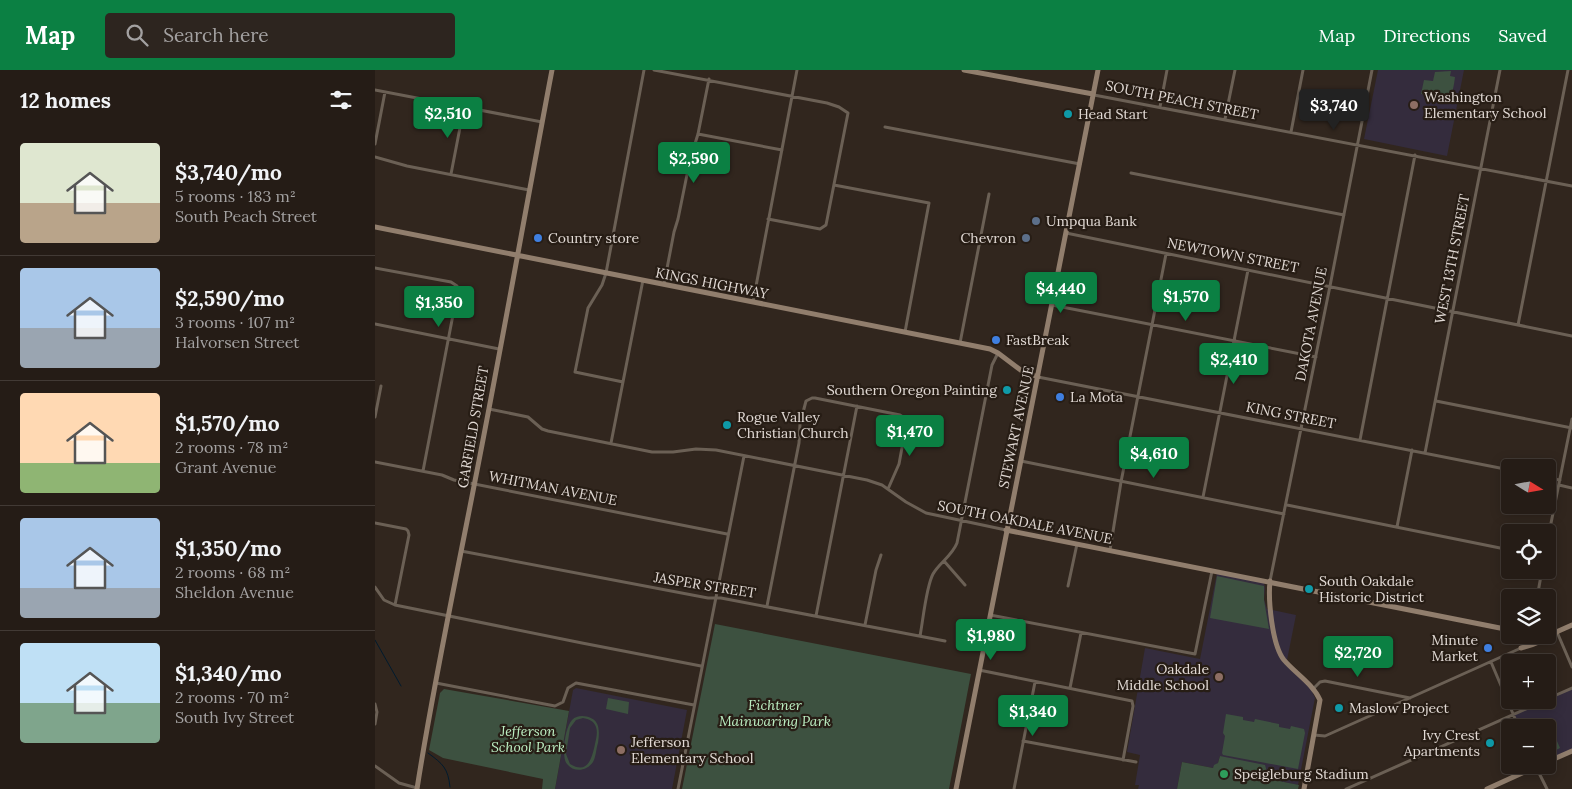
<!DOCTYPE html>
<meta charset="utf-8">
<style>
:root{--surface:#251c16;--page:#2d251f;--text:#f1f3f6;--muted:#a3a1a1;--line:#423a35;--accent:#0b8043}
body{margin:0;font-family:Lora,serif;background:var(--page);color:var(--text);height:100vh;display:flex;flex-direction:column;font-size:19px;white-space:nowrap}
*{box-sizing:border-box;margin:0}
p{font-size:16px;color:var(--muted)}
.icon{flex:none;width:28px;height:28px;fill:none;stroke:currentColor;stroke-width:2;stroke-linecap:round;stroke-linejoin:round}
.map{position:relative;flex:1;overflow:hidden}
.side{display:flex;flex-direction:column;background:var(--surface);width:375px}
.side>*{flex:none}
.needle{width:32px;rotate:101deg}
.tools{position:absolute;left:1126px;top:389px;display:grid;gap:10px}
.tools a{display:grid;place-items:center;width:55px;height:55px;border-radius:5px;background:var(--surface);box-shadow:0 2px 12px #0003,0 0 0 1px var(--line);font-size:25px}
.price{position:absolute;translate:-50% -42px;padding:0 11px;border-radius:5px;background:var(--accent);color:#fff;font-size:16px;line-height:32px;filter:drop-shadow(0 1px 2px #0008)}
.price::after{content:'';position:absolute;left:50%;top:30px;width:15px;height:11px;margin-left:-8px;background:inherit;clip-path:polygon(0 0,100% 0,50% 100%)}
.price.current{background:#222;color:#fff}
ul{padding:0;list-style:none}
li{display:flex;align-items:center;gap:15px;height:125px;padding:0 20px}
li+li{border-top:1px solid var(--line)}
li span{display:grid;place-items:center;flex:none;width:140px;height:100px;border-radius:5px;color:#555}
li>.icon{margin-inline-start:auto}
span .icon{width:60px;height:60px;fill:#fffc;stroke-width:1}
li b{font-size:21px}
h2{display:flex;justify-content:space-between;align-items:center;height:60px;padding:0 20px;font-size:21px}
header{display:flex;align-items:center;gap:30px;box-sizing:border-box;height:70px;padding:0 25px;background:var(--accent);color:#fff}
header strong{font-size:24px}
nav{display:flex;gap:28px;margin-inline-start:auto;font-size:18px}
.search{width:350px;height:45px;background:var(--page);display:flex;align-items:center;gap:12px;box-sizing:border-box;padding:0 18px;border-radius:5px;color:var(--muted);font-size:19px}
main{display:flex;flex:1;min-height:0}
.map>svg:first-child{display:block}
</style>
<header>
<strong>Map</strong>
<div class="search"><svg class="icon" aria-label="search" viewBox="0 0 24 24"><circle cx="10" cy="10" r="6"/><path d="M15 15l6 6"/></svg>Search here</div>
<nav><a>Map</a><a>Directions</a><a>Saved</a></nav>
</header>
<main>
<section class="side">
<h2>12 homes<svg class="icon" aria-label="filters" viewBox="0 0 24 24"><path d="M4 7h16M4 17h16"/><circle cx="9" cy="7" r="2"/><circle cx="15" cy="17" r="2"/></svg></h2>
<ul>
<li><span style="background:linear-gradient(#dfe7d0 60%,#b9a48a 0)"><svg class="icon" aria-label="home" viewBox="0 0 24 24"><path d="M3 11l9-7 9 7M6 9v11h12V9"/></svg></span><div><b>$3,740/mo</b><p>5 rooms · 183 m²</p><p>South Peach Street</p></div></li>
<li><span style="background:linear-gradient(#a9c7e8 60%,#9aa5b1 0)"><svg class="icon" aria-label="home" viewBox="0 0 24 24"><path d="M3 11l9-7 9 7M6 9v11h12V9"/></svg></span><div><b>$2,590/mo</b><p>3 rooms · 107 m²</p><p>Halvorsen Street</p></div></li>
<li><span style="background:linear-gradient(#ffd9b3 70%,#8fb573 0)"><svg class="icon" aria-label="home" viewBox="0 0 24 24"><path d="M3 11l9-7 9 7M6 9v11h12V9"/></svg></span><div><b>$1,570/mo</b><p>2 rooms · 78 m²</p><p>Grant Avenue</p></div></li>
<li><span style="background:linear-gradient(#a9c7e8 70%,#9aa5b1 0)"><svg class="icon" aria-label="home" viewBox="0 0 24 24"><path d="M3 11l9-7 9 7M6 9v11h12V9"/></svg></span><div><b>$1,350/mo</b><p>2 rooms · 68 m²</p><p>Sheldon Avenue</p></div></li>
<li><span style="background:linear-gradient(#bfe0f5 60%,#7fa58c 0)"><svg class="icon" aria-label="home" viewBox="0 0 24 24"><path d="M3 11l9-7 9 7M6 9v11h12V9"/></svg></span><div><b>$1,340/mo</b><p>2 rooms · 70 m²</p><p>South Ivy Street</p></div></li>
</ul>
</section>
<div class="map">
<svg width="1197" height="719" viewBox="0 0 1197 719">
<rect width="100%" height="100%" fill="#31261e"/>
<path fill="#342c3d" d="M1003,0H1089L1072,86L989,69Z
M842,503L889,513L890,518L889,529L892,539L921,545L911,595L936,619L940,628L923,715L894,709L845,686L843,693L838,698L807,692L802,719H763L764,715H760L765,685L752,682L770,578L825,589Z
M201,618L312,640L297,719H180L198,620Z
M1197,618V681L1173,692L1172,658L1144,657L1139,645Z"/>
<path fill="#3d5140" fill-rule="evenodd" d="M1076,1L1075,6L1080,7C1077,30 1075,32 1052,28L1053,25L1046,24L1049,10L1058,11L1060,2Z
M842,506L889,516V530L894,559L835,548Z
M340,554L596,604L574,719H307Z
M69,619L194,641L180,719H167L168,709L68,688L54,680L65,623Z
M233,628L254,632L253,644L231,639Z
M851,644L868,647V650L879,652L880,649L904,654V657L915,659L916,656L929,659L930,663L923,699L848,685L847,683L850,666L848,663Z
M207,646C225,647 225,659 223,673C221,679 221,687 218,692C212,701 199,703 192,694C186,687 190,657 197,650C200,647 203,646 207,646ZM208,648C214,649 219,651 221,657C223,663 221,669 220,674C217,688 213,705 195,694L191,684L195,658L201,650Z
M1179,664L1185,678L1173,684V666Z
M845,686L890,695L894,709L924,715L923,719H802L807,692L838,698L839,695L843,693Z"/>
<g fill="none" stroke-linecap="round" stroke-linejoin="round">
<path stroke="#011b2e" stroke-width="1" d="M0,570L26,616
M53,683C68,694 73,698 75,717"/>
<path stroke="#6b6055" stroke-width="3" d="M279,0L452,33L464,37L473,43L451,155L445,159L393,149
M0,20L167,52
M719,25L1197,116
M785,37L792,0
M850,49L860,0
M510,57L705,94
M916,62L928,0
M323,64L407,80
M0,74L10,22
M0,87L32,96L154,120
M756,103L969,145
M76,104L89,37
M459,115L554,133L530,262
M691,163L1197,266
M0,198L76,212L82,216V224L48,401
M289,214L299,162L303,149L315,90L323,64L334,9
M378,232L422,0
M677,235L941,287
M0,254L124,279
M1143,255L1193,0
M585,273L614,124
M663,307L1135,400
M248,312L200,302L213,238L227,215L231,203L269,0
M1061,331L1197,358
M114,339L153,347L167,359L173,361L277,382H298L321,379L341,380L492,410L507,415L531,432L551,443L631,460
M0,347L6,316
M985,370L1040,85
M236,373L268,210
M1050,383L1125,0
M646,391L909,444
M0,392L67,405L79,410L352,464
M1172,408L1185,410
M1184,415L1197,418
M828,427L873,200
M912,435L1135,480
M0,453L31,459L33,461L34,465L20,535L9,530L0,517
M1022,457L1037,380
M1172,473L1197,349
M735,480L746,412L791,184
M86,481L333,528H346L570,571
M569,491L590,515
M895,511L955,216L997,0
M693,516L702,474
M1162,528L1167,500
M20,535L207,573L326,596
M392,536L424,373L425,354L431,331L437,328H440L525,345L528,347L531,356L524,394L513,419
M615,545L820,584L837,501
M441,546L482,336
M490,555L501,500L506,485
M1182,562L1197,597
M545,566C548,551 551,517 558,504C564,493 577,486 582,473L617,295L623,283
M1116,592L1144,658
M604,600L757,631L758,636L748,690
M61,613L180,636L188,632L193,618L201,613L319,635
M695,618L706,563
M938,619L945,612L950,611L1035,628
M1172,629L1197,618
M0,634L2,642L0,654
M939,665L950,666L1146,578L1152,573L1155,565
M648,671L761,692
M0,696L24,713L42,718
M1161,697L1172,719
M303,719L369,386
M639,719L660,612
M971,719L1171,630"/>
<path stroke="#917e6d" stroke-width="5" d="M589,0L718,24
M0,157L615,279L623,283L647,301L663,307
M631,460L1135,560
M895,511C893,530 897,575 909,590C920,603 938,614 945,630L929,719
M1179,563L1197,555
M1146,578C1160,575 1170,569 1182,562
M1172,692L1197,681
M42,719C58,616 80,514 100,411C127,274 151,137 177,0
M581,719C627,479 677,240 723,0
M1112,719L1165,695"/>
</g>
<g fill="#8d6e63" stroke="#271d15" stroke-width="2">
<circle cx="1039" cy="35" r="5"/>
<circle cx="844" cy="607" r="5"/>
<circle cx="246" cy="680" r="5"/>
</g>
<g fill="#0f9aa8" stroke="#271d15" stroke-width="2">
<circle cx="693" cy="44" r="5"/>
<circle cx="632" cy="320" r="5"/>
<circle cx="352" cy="355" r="5"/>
<circle cx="934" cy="519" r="5"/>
<circle cx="964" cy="638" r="5"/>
<circle cx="1115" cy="673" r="5"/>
</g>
<g fill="#5c6f8a" stroke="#271d15" stroke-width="2">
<circle cx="661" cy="151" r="5"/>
<circle cx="651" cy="168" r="5"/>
</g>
<g fill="#3f7fe0" stroke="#271d15" stroke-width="2">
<circle cx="163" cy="168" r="5"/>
<circle cx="621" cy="270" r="5"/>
<circle cx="685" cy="327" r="5"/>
<circle cx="1113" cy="578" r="5"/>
</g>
<circle fill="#2e9e5b" stroke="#271d15" stroke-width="2" cx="849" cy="704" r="5"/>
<g text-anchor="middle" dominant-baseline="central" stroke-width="4.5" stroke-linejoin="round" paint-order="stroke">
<g font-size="14" fill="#e2dad5" stroke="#271d15" text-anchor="start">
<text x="1049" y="27">Washington<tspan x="1049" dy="16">Elementary School</tspan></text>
<text x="703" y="44">Head Start</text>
<text x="671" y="151">Umpqua Bank</text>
<text x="173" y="168">Country store</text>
<text x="641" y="168" text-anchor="end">Chevron</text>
<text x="631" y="270">FastBreak</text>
<text x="622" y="320" text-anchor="end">Southern Oregon Painting</text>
<text x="695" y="327">La Mota</text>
<text x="362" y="347">Rogue Valley<tspan x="362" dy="16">Christian Church</tspan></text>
<text x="944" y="511">South Oakdale<tspan x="944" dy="16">Historic District</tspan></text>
<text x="1103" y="570" text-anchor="end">Minute<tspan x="1103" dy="16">Market</tspan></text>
<text x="834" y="599" text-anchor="end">Oakdale<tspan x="834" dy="16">Middle School</tspan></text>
<text x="974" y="638">Maslow Project</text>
<text x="1105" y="665" text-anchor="end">Ivy Crest<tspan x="1105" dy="16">Apartments</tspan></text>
<text x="256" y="672">Jefferson<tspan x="256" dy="16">Elementary School</tspan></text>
<text x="859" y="704">Speigleburg Stadium</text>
</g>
<g font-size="14" fill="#e2dad5" stroke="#271d15">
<text transform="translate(807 30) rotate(11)">SOUTH PEACH STREET</text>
<text transform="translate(858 185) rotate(11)">NEWTOWN STREET</text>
<text transform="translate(1077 189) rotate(-79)">WEST 13TH STREET</text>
<text transform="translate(337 213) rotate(11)">KINGS HIGHWAY</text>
<text transform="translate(936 254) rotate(-79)">DAKOTA AVENUE</text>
<text transform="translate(916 345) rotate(11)">KING STREET</text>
<text transform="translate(98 357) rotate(-80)">GARFIELD STREET</text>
<text transform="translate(641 357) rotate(-78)">STEWART AVENUE</text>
<text transform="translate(178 418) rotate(11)">WHITMAN AVENUE</text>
<text transform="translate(650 452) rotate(11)">SOUTH OAKDALE AVENUE</text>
<text transform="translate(330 515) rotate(9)">JASPER STREET</text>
</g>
<g font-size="14" font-style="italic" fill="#bcefc3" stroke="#271d15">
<text x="400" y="635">Fichtner<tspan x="400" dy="16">Mainwaring Park</tspan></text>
<text x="153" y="661">Jefferson<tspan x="153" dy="16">School Park</tspan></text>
</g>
</g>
</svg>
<div class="tools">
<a><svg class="needle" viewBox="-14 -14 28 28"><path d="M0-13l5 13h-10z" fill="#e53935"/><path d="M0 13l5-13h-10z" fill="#a3a1a1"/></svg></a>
<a><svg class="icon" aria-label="locate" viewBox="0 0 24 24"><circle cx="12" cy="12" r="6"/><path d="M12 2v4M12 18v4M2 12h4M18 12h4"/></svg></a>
<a><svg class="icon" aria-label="layers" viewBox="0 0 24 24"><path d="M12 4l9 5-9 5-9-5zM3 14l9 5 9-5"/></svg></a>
<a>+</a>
<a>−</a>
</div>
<b class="price current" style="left:959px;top:61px">$3,740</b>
<b class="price" style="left:73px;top:69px">$2,510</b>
<b class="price" style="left:319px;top:114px">$2,590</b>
<b class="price" style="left:686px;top:244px">$4,440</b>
<b class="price" style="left:811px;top:252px">$1,570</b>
<b class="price" style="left:64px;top:258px">$1,350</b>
<b class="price" style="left:859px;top:315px">$2,410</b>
<b class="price" style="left:535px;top:387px">$1,470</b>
<b class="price" style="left:779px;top:409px">$4,610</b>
<b class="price" style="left:616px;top:591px">$1,980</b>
<b class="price" style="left:983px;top:608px">$2,720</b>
<b class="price" style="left:658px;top:667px">$1,340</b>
</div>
</main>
